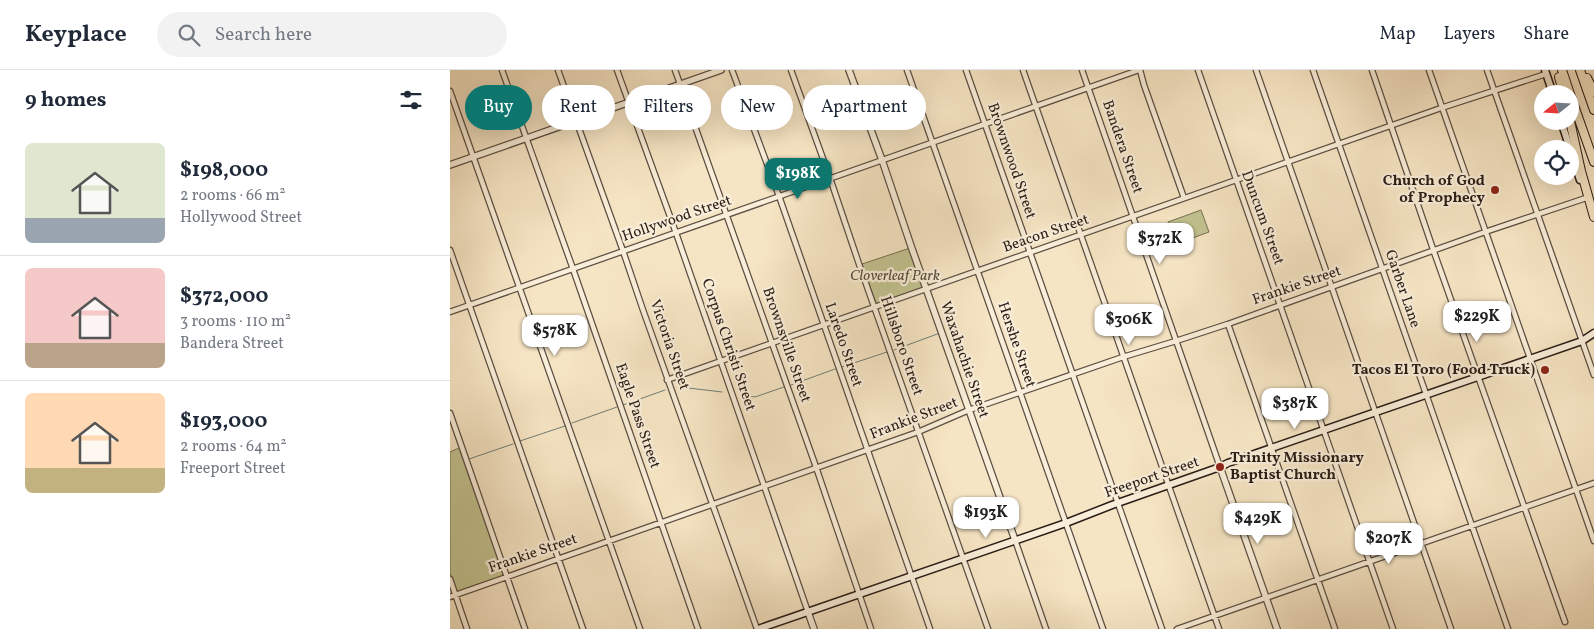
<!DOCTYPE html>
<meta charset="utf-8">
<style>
:root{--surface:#fff;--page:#f2f2f3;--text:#1f2937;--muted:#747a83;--line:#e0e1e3;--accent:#0f766e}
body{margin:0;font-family:Vollkorn,serif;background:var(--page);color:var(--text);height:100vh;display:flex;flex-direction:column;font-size:19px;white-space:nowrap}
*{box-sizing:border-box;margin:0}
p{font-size:16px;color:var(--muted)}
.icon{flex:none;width:28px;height:28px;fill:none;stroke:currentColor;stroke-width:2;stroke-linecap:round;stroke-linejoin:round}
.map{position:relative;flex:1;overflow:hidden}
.sheet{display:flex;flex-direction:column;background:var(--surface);width:450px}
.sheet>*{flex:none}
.guide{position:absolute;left:15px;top:15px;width:475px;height:45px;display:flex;gap:10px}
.needle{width:32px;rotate:252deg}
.buttons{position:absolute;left:1084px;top:15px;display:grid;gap:10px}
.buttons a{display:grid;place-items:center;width:45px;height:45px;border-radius:50%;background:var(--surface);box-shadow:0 5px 20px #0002;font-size:25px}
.price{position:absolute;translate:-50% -42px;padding:0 11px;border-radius:10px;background:#fff;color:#222;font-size:16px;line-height:32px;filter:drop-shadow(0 1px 2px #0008)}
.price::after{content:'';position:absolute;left:50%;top:30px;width:15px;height:11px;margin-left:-8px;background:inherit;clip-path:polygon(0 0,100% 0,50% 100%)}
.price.on{background:var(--accent);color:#fff}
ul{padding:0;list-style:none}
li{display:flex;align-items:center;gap:15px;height:125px;padding:0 25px}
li+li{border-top:1px solid var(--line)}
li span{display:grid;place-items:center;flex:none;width:140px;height:100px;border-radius:8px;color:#555}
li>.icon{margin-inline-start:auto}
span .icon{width:60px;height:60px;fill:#fffc;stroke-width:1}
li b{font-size:21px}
h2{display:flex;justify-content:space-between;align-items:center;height:60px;padding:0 25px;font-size:21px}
.tag{padding:0 18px;border-radius:22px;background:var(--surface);box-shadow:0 5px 20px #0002;font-size:18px;line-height:45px}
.tag.on{background:var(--accent);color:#fff}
header{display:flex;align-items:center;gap:30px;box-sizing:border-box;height:70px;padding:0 25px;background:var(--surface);border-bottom:1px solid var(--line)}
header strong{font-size:24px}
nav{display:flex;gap:28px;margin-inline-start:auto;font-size:18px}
.search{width:350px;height:45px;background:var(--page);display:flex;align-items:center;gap:12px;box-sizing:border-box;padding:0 18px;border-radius:28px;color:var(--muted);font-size:19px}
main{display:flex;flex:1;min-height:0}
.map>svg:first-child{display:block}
</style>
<header>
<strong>Keyplace</strong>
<div class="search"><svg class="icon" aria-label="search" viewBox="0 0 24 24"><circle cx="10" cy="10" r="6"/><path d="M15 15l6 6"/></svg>Search here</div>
<nav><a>Map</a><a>Layers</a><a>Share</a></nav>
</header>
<main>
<section class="sheet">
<h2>9 homes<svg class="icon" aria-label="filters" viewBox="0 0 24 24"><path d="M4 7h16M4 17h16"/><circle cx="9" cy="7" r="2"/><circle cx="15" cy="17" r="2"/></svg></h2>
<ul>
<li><span style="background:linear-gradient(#dfe7d0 75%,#9aa5b1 0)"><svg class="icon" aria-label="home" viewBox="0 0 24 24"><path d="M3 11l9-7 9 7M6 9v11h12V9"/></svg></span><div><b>$198,000</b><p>2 rooms · 66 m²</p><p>Hollywood Street</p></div></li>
<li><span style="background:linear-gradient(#f6c9c9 75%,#b9a48a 0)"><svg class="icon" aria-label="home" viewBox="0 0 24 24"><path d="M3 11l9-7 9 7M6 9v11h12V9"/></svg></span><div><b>$372,000</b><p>3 rooms · 110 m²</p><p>Bandera Street</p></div></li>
<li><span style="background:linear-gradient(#ffd9b3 75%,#c2b280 0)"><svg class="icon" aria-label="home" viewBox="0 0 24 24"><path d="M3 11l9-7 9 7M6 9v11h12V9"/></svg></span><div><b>$193,000</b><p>2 rooms · 64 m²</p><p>Freeport Street</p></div></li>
</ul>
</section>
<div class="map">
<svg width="1144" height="559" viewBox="0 0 1144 559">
<rect width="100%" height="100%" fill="#f6e5c4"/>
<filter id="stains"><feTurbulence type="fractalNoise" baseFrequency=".004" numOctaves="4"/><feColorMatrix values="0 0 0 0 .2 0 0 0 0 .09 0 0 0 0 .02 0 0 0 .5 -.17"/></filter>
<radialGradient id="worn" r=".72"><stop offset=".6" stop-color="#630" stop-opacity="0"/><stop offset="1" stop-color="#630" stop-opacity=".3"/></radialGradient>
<path fill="#c2c390" stroke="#767053" d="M751,140L759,162L726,174L718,152Z
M460,178L473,219L429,235L426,233L412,194Z
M9,378L53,503L52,506L8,521L6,520L0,503V382Z"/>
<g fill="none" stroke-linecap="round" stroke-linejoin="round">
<path stroke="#6f7e77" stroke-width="1" d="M444,280L490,263
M392,297L437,282
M341,315L385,299
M230,317L272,322
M292,325L305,327L334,317
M173,335L215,320
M122,353L167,337
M70,371L115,356
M19,389L63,374"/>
<g stroke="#5c4e42" stroke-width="7">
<path id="minor" d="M52,0L123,199L248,559
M108,0L173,181L193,240L307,559
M167,0L226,163L358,542
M225,0L366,397L421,559
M282,0L329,126L480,559
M341,0L380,108L409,194L538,559
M457,0L653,559
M516,0L712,559
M573,0L769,559
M632,0L770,397
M690,0L694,15L734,128
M748,0L943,559
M806,0L1001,559
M863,0L1058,559
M922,0L984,182L1115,552
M979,0L1144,471
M1037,0L1144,305
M0,21L190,559
M0,180L133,559
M0,242L689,0
M778,254L885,559
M217,310L991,38L1096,4
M0,343L75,559
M565,470L596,559
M0,509L17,559
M0,527L468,362L519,340L673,287L726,271L778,254L1035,162L1136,128
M727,559L1144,413"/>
</g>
<g stroke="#5c4e42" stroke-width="8">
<path id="tertiary" d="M399,0L432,90L461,176L565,470
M0,95L271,0
M770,397L827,559
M358,542L364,559"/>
</g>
<g stroke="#291c16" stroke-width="9">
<path id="secondary" d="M1095,0L1103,24
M1111,51L1130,110
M308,559L616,453L662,435L770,397L778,393L1132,271L1144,263"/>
</g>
<g stroke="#291c16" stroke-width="10">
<path id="motorway" d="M1112,0L1120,24
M1130,0L1144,40
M1109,7L1114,24
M1137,8L1144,22
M1120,24L1144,92
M1120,51L1131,101L1144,147"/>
</g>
<use href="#minor" stroke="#f9eed9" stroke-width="4.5"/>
<use href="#tertiary" stroke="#f9eed9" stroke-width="5.5"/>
<use href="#secondary" stroke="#f9eed9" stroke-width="6"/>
<use href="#motorway" stroke="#f6e5c4" stroke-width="8"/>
</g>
<g fill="#8f2418" stroke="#f9eed9" stroke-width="2">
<circle cx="1045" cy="120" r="5"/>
<circle cx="1095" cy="300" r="5"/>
<circle cx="770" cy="397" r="5"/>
</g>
<g text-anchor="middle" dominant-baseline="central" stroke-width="4.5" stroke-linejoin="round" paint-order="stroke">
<g font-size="15" fill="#291c16" stroke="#f9eed9">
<text transform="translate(672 77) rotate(71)">Bandera Street</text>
<text transform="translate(561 91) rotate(71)">Brownwood Street</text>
<text transform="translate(812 148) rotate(70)">Duncum Street</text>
<text transform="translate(227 149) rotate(-19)">Hollywood Street</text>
<text transform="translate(596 164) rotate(-19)">Beacon Street</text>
<text transform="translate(847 216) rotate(-19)">Frankie Street</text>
<text transform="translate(952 219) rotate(71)">Garber Lane</text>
<text transform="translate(219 275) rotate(71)">Victoria Street</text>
<text transform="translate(278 275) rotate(71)">Corpus Christi Street</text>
<text transform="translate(336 275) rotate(71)">Brownsville Street</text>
<text transform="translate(393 275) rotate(71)">Laredo Street</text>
<text transform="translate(566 275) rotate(71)">Hershe Street</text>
<text transform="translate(451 276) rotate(71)">Hillsboro Street</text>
<text transform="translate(514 290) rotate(71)">Waxahachie Street</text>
<text transform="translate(187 346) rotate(71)">Eagle Pass Street</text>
<text transform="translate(464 349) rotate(-21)">Frankie Street</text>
<text transform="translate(702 408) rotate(-19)">Freeport Street</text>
<text transform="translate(83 484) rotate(-19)">Frankie Street</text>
</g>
<g font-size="15" font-weight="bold" fill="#291c16" stroke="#f9eed9" text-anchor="end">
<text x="1035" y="111">Church of God<tspan x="1035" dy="17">of Prophecy</tspan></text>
<text x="1085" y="300">Tacos El Toro (Food Truck)</text>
<text x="780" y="388" text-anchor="start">Trinity Missionary<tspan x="780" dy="17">Baptist Church</tspan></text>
</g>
<g font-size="15" font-style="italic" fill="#574e3b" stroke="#f9eed9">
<text x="445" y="206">Cloverleaf Park</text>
</g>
</g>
<rect width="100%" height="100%" filter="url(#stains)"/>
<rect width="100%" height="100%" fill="url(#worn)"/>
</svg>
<div class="buttons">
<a><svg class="needle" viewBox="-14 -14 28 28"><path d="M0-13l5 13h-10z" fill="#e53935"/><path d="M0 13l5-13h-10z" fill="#747a83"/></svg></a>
<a><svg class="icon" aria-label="locate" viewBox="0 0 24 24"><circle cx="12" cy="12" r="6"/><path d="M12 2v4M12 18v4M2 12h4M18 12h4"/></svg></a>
</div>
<b class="price on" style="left:348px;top:130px">$198K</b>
<b class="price" style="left:710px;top:195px">$372K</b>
<b class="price" style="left:1027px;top:273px">$229K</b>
<b class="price" style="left:679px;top:276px">$306K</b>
<b class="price" style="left:105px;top:287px">$578K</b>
<b class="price" style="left:845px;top:360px">$387K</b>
<b class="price" style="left:536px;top:469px">$193K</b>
<b class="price" style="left:808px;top:475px">$429K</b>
<b class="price" style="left:939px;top:495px">$207K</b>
<div class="guide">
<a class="tag on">Buy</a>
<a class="tag">Rent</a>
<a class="tag">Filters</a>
<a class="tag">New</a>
<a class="tag">Apartment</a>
</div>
</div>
</main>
